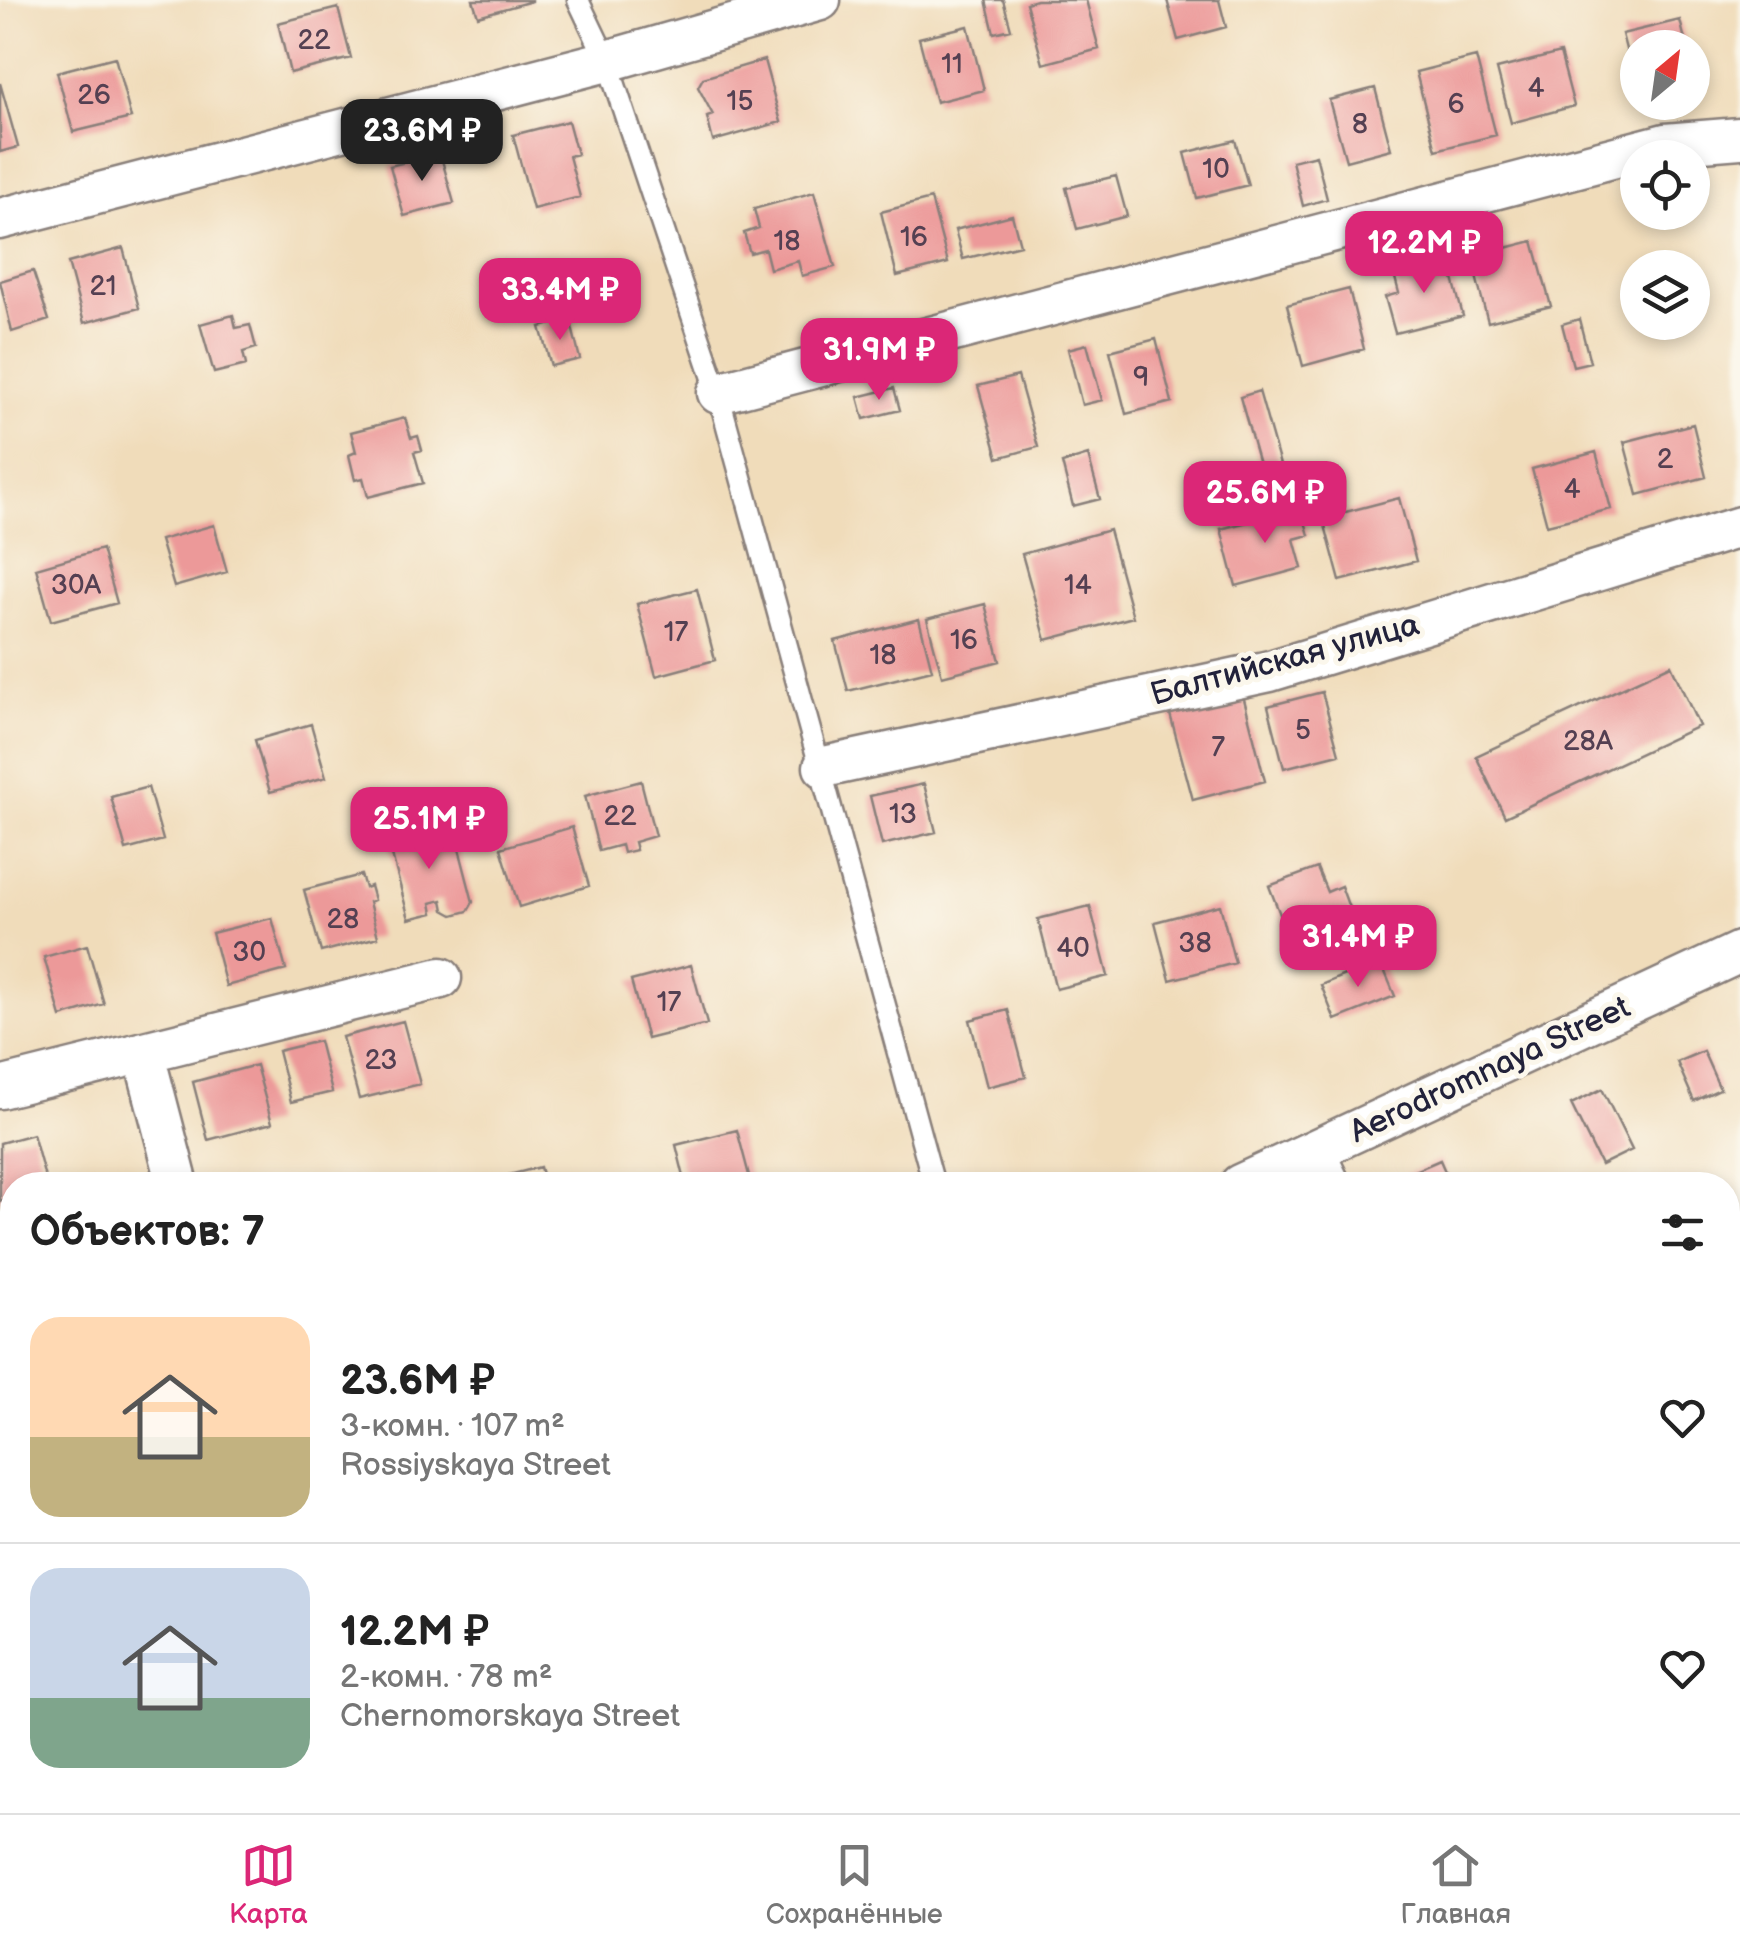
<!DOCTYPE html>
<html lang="ru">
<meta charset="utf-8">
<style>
:root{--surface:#fff;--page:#f2f2f2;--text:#222;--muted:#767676;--line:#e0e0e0;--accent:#db2777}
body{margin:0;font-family:"Balsamiq Sans",sans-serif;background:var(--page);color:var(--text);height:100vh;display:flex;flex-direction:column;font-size:38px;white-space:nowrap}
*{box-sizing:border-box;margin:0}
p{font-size:32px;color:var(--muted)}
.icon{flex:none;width:55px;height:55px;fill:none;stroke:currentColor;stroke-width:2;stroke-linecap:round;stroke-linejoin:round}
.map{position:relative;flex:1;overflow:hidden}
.panel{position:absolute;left:0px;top:1172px;width:1740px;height:642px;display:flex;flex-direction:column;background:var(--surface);border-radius:40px 40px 0 0;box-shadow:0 5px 15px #0003}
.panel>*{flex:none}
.needle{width:65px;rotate:29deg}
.fabs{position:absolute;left:1620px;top:30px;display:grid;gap:20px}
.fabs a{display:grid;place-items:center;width:90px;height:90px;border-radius:50%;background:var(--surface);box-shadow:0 5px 15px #0003;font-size:50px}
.price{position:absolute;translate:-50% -85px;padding:0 22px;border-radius:20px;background:var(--accent);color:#fff;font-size:32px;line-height:65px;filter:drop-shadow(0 2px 5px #0008)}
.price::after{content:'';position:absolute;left:50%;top:60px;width:30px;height:22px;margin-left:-15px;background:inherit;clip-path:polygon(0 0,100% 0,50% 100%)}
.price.current{background:#222;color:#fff}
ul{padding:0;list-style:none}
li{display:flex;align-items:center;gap:30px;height:250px;padding:0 30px}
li+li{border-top:2px solid var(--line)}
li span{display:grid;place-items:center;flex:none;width:280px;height:200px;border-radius:30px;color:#555}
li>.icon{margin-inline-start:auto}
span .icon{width:120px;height:120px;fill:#fffc;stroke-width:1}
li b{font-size:42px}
h2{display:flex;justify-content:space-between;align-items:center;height:120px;padding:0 30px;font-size:42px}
.menu{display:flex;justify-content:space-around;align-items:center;height:140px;border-top:2px solid var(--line);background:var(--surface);font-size:28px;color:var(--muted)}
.menu a{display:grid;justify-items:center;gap:5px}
.menu .current{color:var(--accent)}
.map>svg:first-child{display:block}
</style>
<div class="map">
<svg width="1740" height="1813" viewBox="0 0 1740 1813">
<rect width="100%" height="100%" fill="#fbf7ec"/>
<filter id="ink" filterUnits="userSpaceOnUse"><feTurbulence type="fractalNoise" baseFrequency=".01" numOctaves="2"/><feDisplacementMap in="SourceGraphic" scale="20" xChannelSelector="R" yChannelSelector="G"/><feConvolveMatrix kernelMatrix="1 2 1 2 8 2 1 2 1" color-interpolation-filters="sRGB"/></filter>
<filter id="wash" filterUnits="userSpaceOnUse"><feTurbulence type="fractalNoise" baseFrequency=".0048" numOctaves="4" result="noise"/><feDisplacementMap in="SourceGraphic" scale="40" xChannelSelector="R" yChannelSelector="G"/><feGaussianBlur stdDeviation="2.25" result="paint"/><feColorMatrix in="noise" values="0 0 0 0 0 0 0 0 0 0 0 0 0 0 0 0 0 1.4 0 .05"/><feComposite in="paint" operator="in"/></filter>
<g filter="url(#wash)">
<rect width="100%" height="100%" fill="#f0dcba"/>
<g id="blocks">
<path fill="#ec9999" d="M473,0H532V1L478,16Z
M986,0H1003L1011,29L994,33Z
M1036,0H1086L1099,49L1043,64L1026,3Z
M1167,0H1219L1226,27L1178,40Z
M338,8L351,58L290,73L278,23Z
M1680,20L1687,48H1638L1636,88L1622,34Z
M968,26L984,90L936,102L919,38Z
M1560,53L1574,106L1511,123L1497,69Z
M115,57L131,118L73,132L57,72Z
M1476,57L1496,135L1436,150L1416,72Z
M764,60L781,122L713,141L707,117L713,115L698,87L703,78Z
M0,83L18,147L0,152Z
M1375,88L1391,149L1346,161L1329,100Z
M568,121L577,154L569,156L580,197L533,209L513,135Z
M1235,140L1248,185L1197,198L1185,153Z
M440,153L454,203L404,216L390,166Z
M1316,155L1327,199L1303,206L1292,161Z
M1116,176L1127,216L1077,229L1066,188Z
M814,192L835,267L802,276L798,261L770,269L765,249L750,253L744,233L759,228L754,209Z
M931,199L948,263L897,276L881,212Z
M1012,215L1020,245L963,259L955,230Z
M1533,241L1551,306L1488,322L1471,257Z
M123,248L139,308L84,323L68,263Z
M1447,256L1463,316L1395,333L1385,297L1399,293L1393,270Z
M33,271L49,320L12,332L0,281Z
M1349,289L1364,349L1303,366L1287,305Z
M233,315L236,328L250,325L256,348L243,352L246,365L214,373L200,324Z
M570,319L580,359L551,366L540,327Z
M1579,319L1590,362L1573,366L1562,324Z
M1156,339L1172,402L1126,414L1110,351Z
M1087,344L1102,400L1082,405L1068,349Z
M1018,376L1038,447L998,458L978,386Z
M894,388L900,410L864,419L858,397Z
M1259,391L1280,465L1261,471L1240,397Z
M405,418L411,438L418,436L422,450L414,452L423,483L368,497L363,478L355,480L349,455L356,452L351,432Z
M1693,424L1706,477L1638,495L1624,442Z
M1596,452L1611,509L1547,525L1532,469Z
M1088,455L1100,499L1073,506L1062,463Z
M1399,498L1416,561L1340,581L1323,518Z
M1301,508L1309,535L1294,539L1302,568L1236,586L1221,529Z
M214,525L227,572L174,587L160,540Z
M1109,530L1133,617L1046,640L1022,554Z
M102,549L117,603L51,621L36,568Z
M697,589L715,660L656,676L637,604Z
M985,604L1000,661L942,676L927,619Z
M919,619L932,670L848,691L835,641Z
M1671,665L1699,726L1505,817L1476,756Z
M1322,692L1339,754L1284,768L1268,706Z
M1243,695L1265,781L1193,800L1170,714Z
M311,724L326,777L270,792L255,740Z
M641,781L655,836L634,842L636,850L623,853L621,845L599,851L585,796Z
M924,784L936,832L882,845L870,796Z
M148,787L163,840L126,850L111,797Z
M412,822L418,843L455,833L473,902L468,911L453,915L444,910L442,900L431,903L433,913L409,919L385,829Z
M572,827L589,886L519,907L501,848Z
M1317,868L1327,892L1341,886L1355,924L1293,948L1269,886Z
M361,875L365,888L370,886L374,900L369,902L378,937L321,952L304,890Z
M1220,905L1235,963L1170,980L1155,922Z
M1090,906L1108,976L1056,989L1038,919Z
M272,918L286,970L226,986L212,933Z
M87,945L104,1004L61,1017L44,957Z
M1380,960L1395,996L1335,1020L1321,985Z
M691,965L707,1024L647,1039L631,981Z
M1008,1010L1026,1077L987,1087L970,1020Z
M403,1021L420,1084L359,1099L342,1037Z
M319,1041L332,1092L291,1102L278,1051Z
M1703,1051L1720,1089L1694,1101L1677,1062Z
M256,1065L272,1123L208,1140L193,1082Z
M1602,1089L1632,1150L1601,1165L1571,1104Z
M737,1130L751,1183L686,1185L676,1145Z
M33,1134L47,1185H12V1197L0,1201V1143Z
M1440,1160L1451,1185H1390L1389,1182Z
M540,1167L545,1185H474V1184Z
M1728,1356L1740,1380V1398L1730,1403Z
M1559,1803L1563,1813H1536Z"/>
</g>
</g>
<g filter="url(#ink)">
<use href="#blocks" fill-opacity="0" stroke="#897f7a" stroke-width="2.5"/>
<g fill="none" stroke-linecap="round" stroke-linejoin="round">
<g stroke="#897f7a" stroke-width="25">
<path id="lane" d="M578,0L607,61L718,393L934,1185"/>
</g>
<g stroke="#897f7a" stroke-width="45">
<path id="street" d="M0,219L607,61L820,0
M718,393L1665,144L1740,138
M824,767L1270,671L1740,527
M144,1055L178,1185
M0,1088L441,978
M1314,1152L1330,1185
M1240,1185L1740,952
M1728,1449L1740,1442
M0,1567L12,1564
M0,1660L12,1694
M52,1802L56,1813
M1625,1802L1630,1813"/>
</g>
<use href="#lane" stroke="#fff" stroke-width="20"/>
<use href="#street" stroke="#fff" stroke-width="40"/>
</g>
</g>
<g text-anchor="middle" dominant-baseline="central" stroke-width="10" stroke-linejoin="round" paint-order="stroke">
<g font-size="28" fill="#544052">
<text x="314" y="40">22</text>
<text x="952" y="64">11</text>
<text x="1536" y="88">4</text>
<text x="94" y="95">26</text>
<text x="740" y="101">15</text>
<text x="1456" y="104">6</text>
<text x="1360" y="124">8</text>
<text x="1216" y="169">10</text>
<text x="914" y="237">16</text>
<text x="787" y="241">18</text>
<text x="103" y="286">21</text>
<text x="1141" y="377">9</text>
<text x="1665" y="459">2</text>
<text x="1572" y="489">4</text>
<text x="76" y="585">30А</text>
<text x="1078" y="585">14</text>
<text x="676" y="632">17</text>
<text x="964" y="640">16</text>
<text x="883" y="655">18</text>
<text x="1303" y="730">5</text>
<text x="1588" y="741">28А</text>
<text x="1218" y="747">7</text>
<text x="903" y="814">13</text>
<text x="620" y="816">22</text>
<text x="343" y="919">28</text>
<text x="1195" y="943">38</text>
<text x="1073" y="948">40</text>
<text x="249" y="952">30</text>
<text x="669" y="1002">17</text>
<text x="381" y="1060">23</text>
</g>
<g font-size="32" fill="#22223b" stroke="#fbf7ec">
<text transform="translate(1285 660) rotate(-15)">Балтийская улица</text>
<text transform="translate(1490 1070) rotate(-25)">Aerodromnaya Street</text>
</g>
</g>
</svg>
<div class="fabs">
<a><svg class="needle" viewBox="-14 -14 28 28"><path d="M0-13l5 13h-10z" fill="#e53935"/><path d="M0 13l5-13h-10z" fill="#767676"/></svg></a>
<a><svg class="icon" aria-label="locate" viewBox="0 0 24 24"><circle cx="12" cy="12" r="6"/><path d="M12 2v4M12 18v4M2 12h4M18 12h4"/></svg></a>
<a><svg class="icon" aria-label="layers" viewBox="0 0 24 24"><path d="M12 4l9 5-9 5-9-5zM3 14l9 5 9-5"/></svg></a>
</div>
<b class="price current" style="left:422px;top:184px">23.6M ₽</b>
<b class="price" style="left:1424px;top:296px">12.2M ₽</b>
<b class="price" style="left:560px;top:343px">33.4M ₽</b>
<b class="price" style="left:879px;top:403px">31.9M ₽</b>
<b class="price" style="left:1265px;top:546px">25.6M ₽</b>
<b class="price" style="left:429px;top:872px">25.1M ₽</b>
<b class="price" style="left:1358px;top:990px">31.4M ₽</b>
<section class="panel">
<h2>Объектов: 7<svg class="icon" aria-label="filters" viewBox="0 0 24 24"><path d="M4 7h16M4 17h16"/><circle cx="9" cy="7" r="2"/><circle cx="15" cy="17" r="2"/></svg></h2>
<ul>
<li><span style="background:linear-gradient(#ffd9b3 60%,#c2b280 0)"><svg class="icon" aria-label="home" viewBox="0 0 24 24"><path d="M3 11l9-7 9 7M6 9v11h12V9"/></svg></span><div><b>23.6M ₽</b><p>3-комн. · 107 m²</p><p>Rossiyskaya Street</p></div><svg class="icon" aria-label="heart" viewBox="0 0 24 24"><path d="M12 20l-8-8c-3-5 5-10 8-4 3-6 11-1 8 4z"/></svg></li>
<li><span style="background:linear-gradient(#c9d6e8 65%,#7fa58c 0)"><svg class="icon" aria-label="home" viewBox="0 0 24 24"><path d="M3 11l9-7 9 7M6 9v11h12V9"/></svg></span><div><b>12.2M ₽</b><p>2-комн. · 78 m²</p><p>Chernomorskaya Street</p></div><svg class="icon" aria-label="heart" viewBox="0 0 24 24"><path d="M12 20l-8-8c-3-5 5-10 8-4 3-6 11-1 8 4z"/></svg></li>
</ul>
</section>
</div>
<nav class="menu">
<a class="current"><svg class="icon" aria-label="map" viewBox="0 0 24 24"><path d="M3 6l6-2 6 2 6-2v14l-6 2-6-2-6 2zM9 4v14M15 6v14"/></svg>Карта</a>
<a><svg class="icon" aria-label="saved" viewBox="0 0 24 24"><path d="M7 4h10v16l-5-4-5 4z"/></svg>Сохранённые</a>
<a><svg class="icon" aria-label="home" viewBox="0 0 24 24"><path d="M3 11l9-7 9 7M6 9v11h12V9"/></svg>Главная</a>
</nav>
